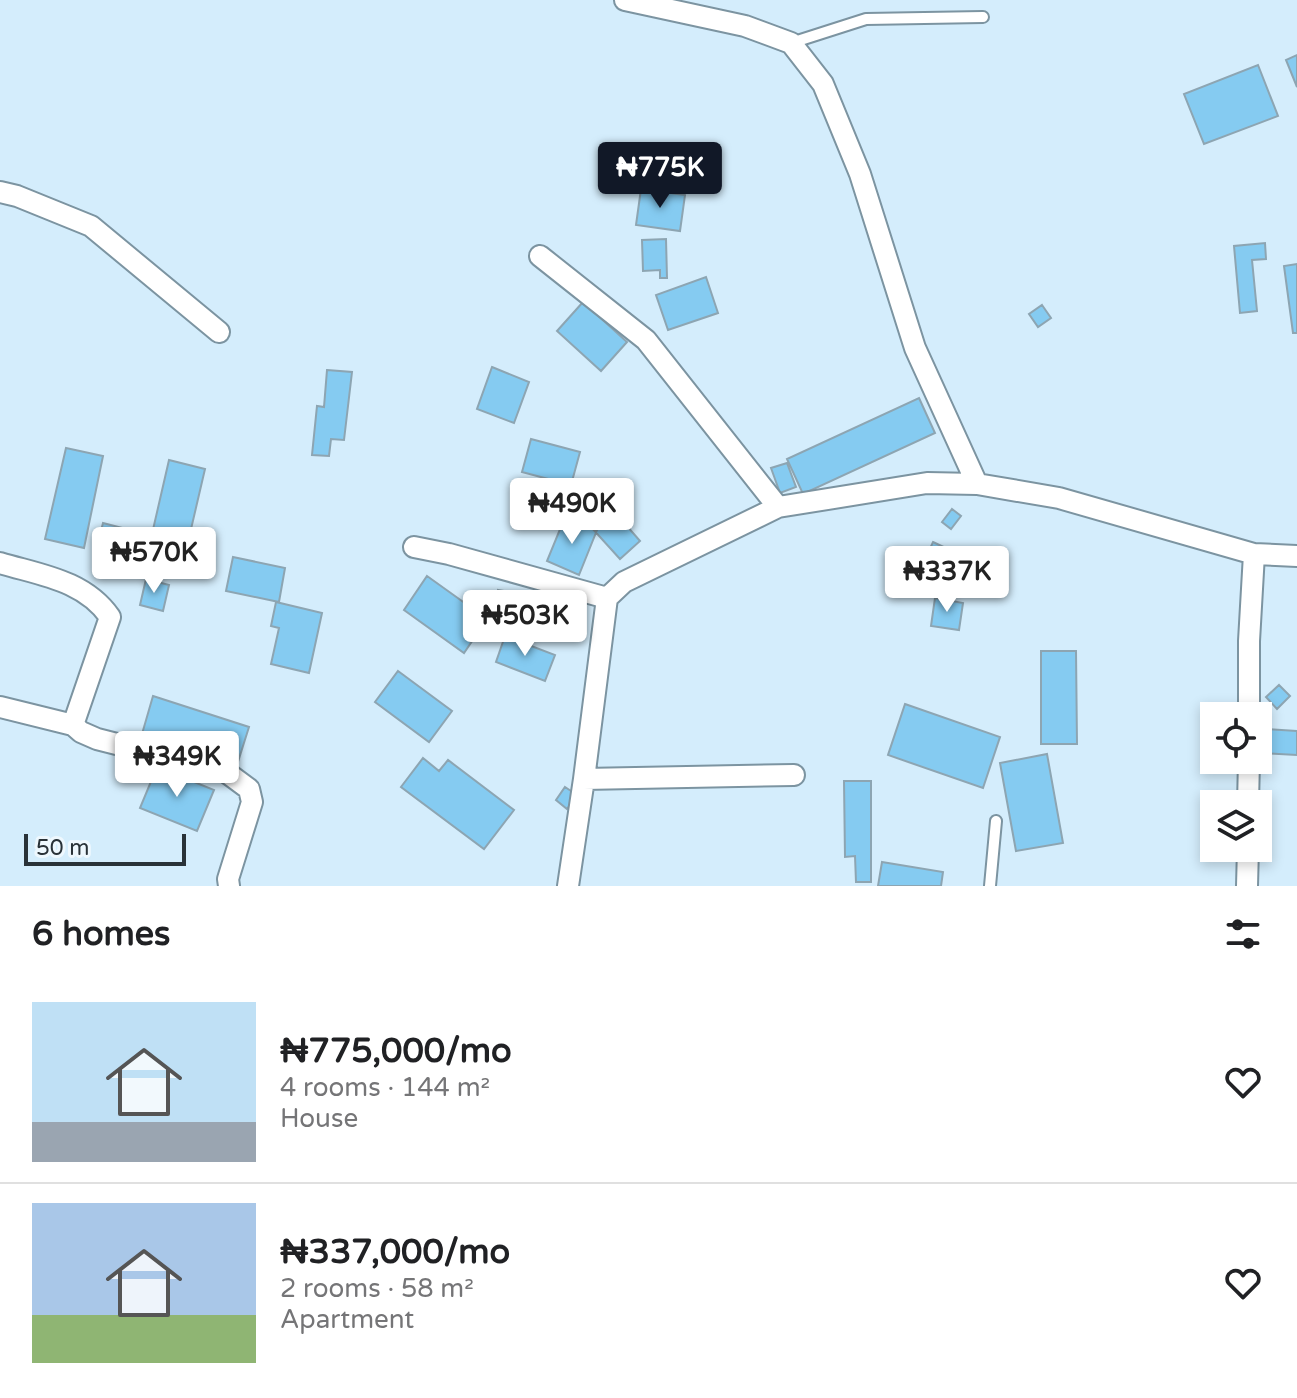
<!DOCTYPE html>
<meta charset="utf-8">
<style>
:root{--surface:#fff;--page:#f2f2f2;--text:#202124;--muted:#757577;--line:#e0e0e0;--accent:#111827}
body{margin:0;font-family:"Varela Round",sans-serif;background:var(--page);color:var(--text);height:100vh;display:flex;flex-direction:column;font-size:30px;white-space:nowrap}
*{box-sizing:border-box;margin:0}
p{font-size:26px;color:var(--muted)}
.icon{flex:none;width:44px;height:44px;fill:none;stroke:currentColor;stroke-width:2;stroke-linecap:round;stroke-linejoin:round}
.map{position:relative;height:886px;overflow:hidden}
.details{display:flex;flex-direction:column;background:var(--surface);flex:1}
.details>*{flex:none}
.controls{position:absolute;left:1200px;top:702px;display:grid;gap:16px}
.controls a{display:grid;place-items:center;width:72px;height:72px;border-radius:0px;background:var(--surface);box-shadow:0 4px 12px #0003;font-size:40px}
.scale{position:absolute;left:24px;bottom:20px;width:162px;box-sizing:border-box;padding-left:8px;border:4px solid #293238;border-top:0;font-size:22px;line-height:28px;white-space:nowrap;color:#293238;-webkit-text-stroke:6px #eef8fe;paint-order:stroke}
.price{position:absolute;translate:-50% -68px;padding:0 18px;border-radius:8px;background:#fff;color:#222;font-size:26px;line-height:52px;filter:drop-shadow(0 2px 4px #0008)}
.price::after{content:'';position:absolute;left:50%;top:48px;width:24px;height:18px;margin-left:-12px;background:inherit;clip-path:polygon(0 0,100% 0,50% 100%)}
.price.selected{background:var(--accent);color:#fff}
ul{padding:0;list-style:none}
li{display:flex;align-items:center;gap:24px;height:200px;padding:0 32px}
li+li{border-top:2px solid var(--line)}
li span{display:grid;place-items:center;flex:none;width:224px;height:160px;border-radius:0px;color:#555}
li>.icon{margin-inline-start:auto}
span .icon{width:96px;height:96px;fill:#fffc;stroke-width:1}
li b{font-size:34px}
h2{display:flex;justify-content:space-between;align-items:center;height:96px;padding:0 32px;font-size:34px}
.map>svg:first-child{display:block}
</style>
<div class="map">
<svg width="1297" height="886" viewBox="0 0 1297 886">
<rect width="100%" height="100%" fill="#d4edfc"/>
<path fill="#85cbf1" stroke="#8da5b2" stroke-width="2" d="M1297,55V87L1286,60Z
M1258,65L1278,116L1204,144L1184,94Z
M641,189L685,195L680,231L636,225Z
M666,239L667,278H660V270L643,271L642,240Z
M1265,243L1266,259L1252,260L1257,311L1240,313L1234,246Z
M1297,264V333H1293L1284,266Z
M706,277L718,313L668,330L656,295Z
M583,302L627,342L601,371L557,331Z
M1042,305L1051,318L1038,327L1029,314Z
M492,367L529,382L514,423L477,409Z
M327,370L352,372L344,440L331,439L329,456L312,455L317,406L324,407Z
M919,398L935,433L803,494L787,459Z
M531,439L580,452L571,485L522,472Z
M66,448L103,456L84,548L45,539Z
M169,460L205,469L188,542L152,534Z
M787,463L796,487L780,493L771,468Z
M592,486L640,541L620,559L571,505Z
M555,497L566,508L555,517L545,506Z
M952,509L961,516L951,529L942,522Z
M565,517L597,530L579,575L547,561Z
M103,523L130,530L121,565L94,559Z
M933,542L967,558L949,597L915,581Z
M233,557L285,568L279,602L226,591Z
M427,576L487,619L464,653L404,610Z
M146,579L169,585L163,611L140,605Z
M498,590L522,594L517,630L493,627Z
M935,598L963,603L959,630L931,626Z
M276,602L322,613L309,673L271,664L279,628L271,626Z
M505,636L555,655L545,681L496,662Z
M1041,651H1076L1077,744H1041Z
M398,671L452,711L429,742L375,702Z
M1279,685L1290,696L1277,709L1266,697Z
M153,696L249,727L237,765L142,734Z
M905,704L1000,737L983,788L888,755Z
M1264,729L1297,731V755L1263,753Z
M1047,754L1063,843L1016,851L1000,763Z
M423,758L439,771L448,760L514,810L484,849L401,787Z
M157,767L214,790L197,831L140,808Z
M844,781H871V882H856L855,856L845,857Z
M565,787L577,795L567,809L556,800Z
M882,862L943,872L941,886H878Z"/>
<g fill="none" stroke-linecap="round" stroke-linejoin="round">
<g stroke="#7c94a1" stroke-width="14">
<path id="lane" d="M791,43L866,19L983,17
M990,886L996,821"/>
</g>
<g stroke="#7c94a1" stroke-width="24">
<path id="street" d="M625,0L745,26L791,43L823,84L860,174L915,348L977,484
M0,192L17,196L91,226L219,332
M540,256L646,340L778,507
M414,547L449,554L607,598
M0,563C40,575 84,580 110,617L73,725L81,732L97,739L226,772L249,789L252,802L228,879L229,886
M0,707L73,725
M1249,716V641L1254,554
M584,779L794,775
M1248,804L1249,760
M568,886L584,779L607,598L624,582L778,507L927,483L977,484L1059,498L1254,554L1297,556
M1247,886L1248,848"/>
</g>
<use href="#lane" stroke="#fff" stroke-width="10"/>
<use href="#street" stroke="#fff" stroke-width="20"/>
</g>
</svg>
<div class="controls">
<a><svg class="icon" aria-label="locate" viewBox="0 0 24 24"><circle cx="12" cy="12" r="6"/><path d="M12 2v4M12 18v4M2 12h4M18 12h4"/></svg></a>
<a><svg class="icon" aria-label="layers" viewBox="0 0 24 24"><path d="M12 4l9 5-9 5-9-5zM3 14l9 5 9-5"/></svg></a>
</div>
<div class="scale">50 m</div>
<b class="price selected" style="left:660px;top:210px">₦775K</b>
<b class="price" style="left:572px;top:546px">₦490K</b>
<b class="price" style="left:154px;top:595px">₦570K</b>
<b class="price" style="left:947px;top:614px">₦337K</b>
<b class="price" style="left:525px;top:658px">₦503K</b>
<b class="price" style="left:177px;top:799px">₦349K</b>
</div>
<section class="details">
<h2>6 homes<svg class="icon" aria-label="filters" viewBox="0 0 24 24"><path d="M4 7h16M4 17h16"/><circle cx="9" cy="7" r="2"/><circle cx="15" cy="17" r="2"/></svg></h2>
<ul>
<li><span style="background:linear-gradient(#bfe0f5 75%,#9aa5b1 0)"><svg class="icon" aria-label="home" viewBox="0 0 24 24"><path d="M3 11l9-7 9 7M6 9v11h12V9"/></svg></span><div><b>₦775,000/mo</b><p>4 rooms · 144 m²</p><p>House</p></div><svg class="icon" aria-label="heart" viewBox="0 0 24 24"><path d="M12 20l-8-8c-3-5 5-10 8-4 3-6 11-1 8 4z"/></svg></li>
<li><span style="background:linear-gradient(#a9c7e8 70%,#8fb573 0)"><svg class="icon" aria-label="home" viewBox="0 0 24 24"><path d="M3 11l9-7 9 7M6 9v11h12V9"/></svg></span><div><b>₦337,000/mo</b><p>2 rooms · 58 m²</p><p>Apartment</p></div><svg class="icon" aria-label="heart" viewBox="0 0 24 24"><path d="M12 20l-8-8c-3-5 5-10 8-4 3-6 11-1 8 4z"/></svg></li>
</ul>
</section>
